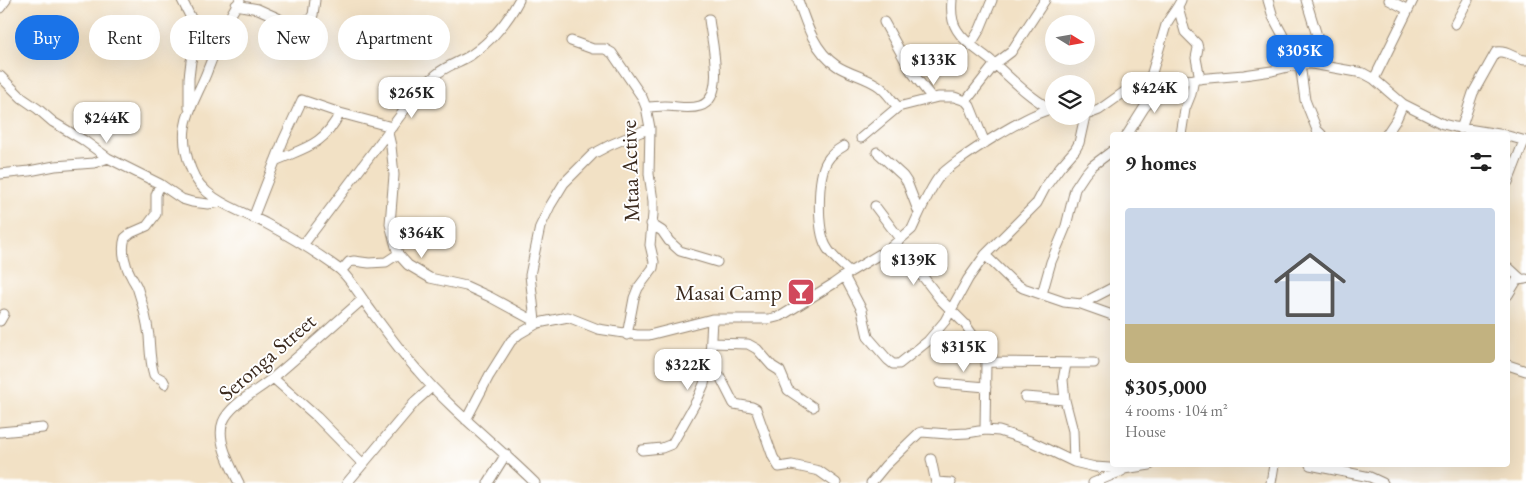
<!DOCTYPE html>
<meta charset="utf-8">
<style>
:root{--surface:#fff;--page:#f2f2f2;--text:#222;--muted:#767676;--line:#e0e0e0;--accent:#1a73e8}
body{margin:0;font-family:"EB Garamond",serif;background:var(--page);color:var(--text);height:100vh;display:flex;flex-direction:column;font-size:19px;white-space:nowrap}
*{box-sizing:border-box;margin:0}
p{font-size:16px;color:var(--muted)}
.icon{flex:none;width:28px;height:28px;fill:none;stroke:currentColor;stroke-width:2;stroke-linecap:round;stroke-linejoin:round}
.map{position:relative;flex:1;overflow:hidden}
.side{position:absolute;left:1110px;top:132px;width:400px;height:335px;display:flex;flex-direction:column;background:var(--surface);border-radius:5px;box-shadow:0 5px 20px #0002}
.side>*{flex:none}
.top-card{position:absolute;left:15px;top:15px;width:475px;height:45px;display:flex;gap:10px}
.needle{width:32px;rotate:101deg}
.buttons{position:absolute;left:1045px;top:15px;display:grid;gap:10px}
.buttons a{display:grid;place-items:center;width:50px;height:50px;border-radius:50%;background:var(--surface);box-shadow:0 5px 20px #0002;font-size:25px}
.price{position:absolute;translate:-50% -42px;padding:0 11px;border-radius:10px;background:#fff;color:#222;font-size:16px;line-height:32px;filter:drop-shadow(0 1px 2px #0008)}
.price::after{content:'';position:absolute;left:50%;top:30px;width:15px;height:11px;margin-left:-8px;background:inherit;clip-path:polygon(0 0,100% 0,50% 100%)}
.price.selected{background:var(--accent);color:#fff}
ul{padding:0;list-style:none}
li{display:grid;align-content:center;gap:10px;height:265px;padding:0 15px}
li+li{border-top:1px solid var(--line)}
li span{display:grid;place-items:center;height:155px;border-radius:5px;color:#555}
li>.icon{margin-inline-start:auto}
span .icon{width:90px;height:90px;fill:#fffc;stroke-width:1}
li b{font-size:21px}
h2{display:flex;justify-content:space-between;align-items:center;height:60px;padding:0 15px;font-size:21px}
.chip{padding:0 18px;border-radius:22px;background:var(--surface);box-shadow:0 5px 20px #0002;font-size:18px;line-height:45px}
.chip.selected{background:var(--accent);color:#fff}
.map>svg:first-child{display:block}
</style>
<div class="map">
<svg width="1526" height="483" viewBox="0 0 1526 483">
<rect width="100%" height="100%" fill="#fff"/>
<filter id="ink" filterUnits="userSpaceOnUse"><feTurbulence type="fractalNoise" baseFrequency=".02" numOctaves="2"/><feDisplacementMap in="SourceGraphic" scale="10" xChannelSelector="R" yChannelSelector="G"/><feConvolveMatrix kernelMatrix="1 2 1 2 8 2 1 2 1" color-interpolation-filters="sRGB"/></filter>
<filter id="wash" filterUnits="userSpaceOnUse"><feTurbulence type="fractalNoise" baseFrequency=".0096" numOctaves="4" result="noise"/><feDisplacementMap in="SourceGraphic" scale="20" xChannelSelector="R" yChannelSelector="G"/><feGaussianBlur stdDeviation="1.12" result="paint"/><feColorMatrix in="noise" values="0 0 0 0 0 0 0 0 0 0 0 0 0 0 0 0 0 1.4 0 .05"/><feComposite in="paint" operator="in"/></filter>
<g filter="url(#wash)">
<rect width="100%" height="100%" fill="#f2e1c5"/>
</g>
<g filter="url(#ink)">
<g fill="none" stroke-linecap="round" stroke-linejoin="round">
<g stroke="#968672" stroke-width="11">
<path id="minor" d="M182,0L200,36L191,61L189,78V108
M240,0C225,22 218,44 208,69C201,89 188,107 185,128C183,142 186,156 191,169C202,200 239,210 265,223C291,237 316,252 339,269C349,277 362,298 369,308C385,330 400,351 418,371C453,412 497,445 535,483
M798,0C806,24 815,52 837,66C851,75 867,77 880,87C887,92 892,101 898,107
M952,0C951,10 951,21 957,30C964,42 978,50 989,59C1009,76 1026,95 1049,108
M1268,0L1273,17L1288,45L1294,66
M1306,0L1318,39L1323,65
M1389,0L1408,10
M236,5L258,9L278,18L288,26L299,27L308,21L313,15L315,0
M1178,7L1185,32L1197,44L1198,48L1196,58L1200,79
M0,8L6,0
M884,22L911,71L932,98
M1455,24L1468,0
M571,41L593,49H605L612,53L642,97L646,107L650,128L649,174L653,201V214L650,245L654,262L653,268L638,288L634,298L627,335
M971,44L980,29L992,0
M1300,64L1305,100L1317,130L1322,135
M0,76L22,98L38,109L53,122L83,140L108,158L160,184L182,199L192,202L208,204L221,202
M1374,79L1413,0
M1149,83L1166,25C1170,16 1177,10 1181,0
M966,101L995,64L1011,52L1045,0
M646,107C652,107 659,106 665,106C677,106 688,110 700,106C727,98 711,39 709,19
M1086,115L1099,110L1130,88L1149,83L1244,75L1272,71L1300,64H1312L1363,73L1374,79L1403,104L1443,124L1455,127L1505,135
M1461,129L1473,93L1496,52C1508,50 1515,60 1526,60
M388,133L391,146L394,175L390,224L398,254L408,265L430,278L466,286L490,297L538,323
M1127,135L1144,108L1167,81
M1181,135L1185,109L1191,94L1194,79
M1386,135L1396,120L1403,104
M1508,136L1526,141
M861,138L898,107L938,97H954L966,101L970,106L985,143
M844,146C837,150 831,154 827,161C817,177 817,229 826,246C831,256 841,264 850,272
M877,152L903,176L907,182L919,213
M275,161C306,147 323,146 340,113
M0,174L29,171L55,166L94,163L108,158
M1508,182L1524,141
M160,184L156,195V214L147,226L131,233L125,238C121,250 125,266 131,276C133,281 137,285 138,290C143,305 147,321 149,336C150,350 150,362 154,375L163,380L165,384
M875,206L900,239
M253,218L283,141L302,100L340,113L392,127
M651,224L662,231L669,241L680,251L717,262
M303,245L406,108C416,96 425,84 437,74C446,66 460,62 471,55C491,41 508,21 519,0
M890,248L899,257L924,278L940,299L965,324L981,347L986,362L985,430
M985,255L1012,281L1023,288L1064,302L1081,304L1112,288
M1508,267L1521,279
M341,271L349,262L354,261L369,263L386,262L398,254
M844,276L862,310L868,337L888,360L893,364H899L928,341L945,321L968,279L985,255L1037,203L1046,186L1060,167L1075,150L1079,143L1085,116
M1042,294L1051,262L1066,226L1075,189L1085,174L1092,166L1112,151
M1508,295L1517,280L1526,279
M1081,304L1112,315
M0,321L4,314
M535,321L530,275L540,227L550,206L564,183L593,154L610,145L650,128
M711,343L748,344L757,349L772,366L780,371L788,390L813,407
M710,357L734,404L752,407L756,409L773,457L779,467L792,465L819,471L836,483
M986,362L1094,363
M1066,364L1063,380L1065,400L1073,431L1074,462
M1508,365L1526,371
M273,378L317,417L363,464
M940,383L986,387
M1025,397L1065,400
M466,420L489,376L511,341L519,334L538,323L568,317L598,329L637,335H649L712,319H769L781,316L833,284L850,272L890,248L912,229C919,214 929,190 939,177C951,162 1036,108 1054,109
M0,432L43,428
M642,450L662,448L672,444L697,400L704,384L710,357L712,319
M931,459L936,483
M1310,465L1370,477L1383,483
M936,482L951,483
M239,483C231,467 216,440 223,422C230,404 259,390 274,377C304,352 333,325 363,299
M347,483L415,402L432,387
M488,483L506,454
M871,483L885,466L919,433L922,432L948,434L967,433L985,430L999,431L1030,441L1074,462L1095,467L1124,469L1150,465
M1093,483L1122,471
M1271,483L1274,465"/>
</g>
<use href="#minor" stroke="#fff" stroke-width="9"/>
</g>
</g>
<defs>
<g id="bar-square" transform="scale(1.4375)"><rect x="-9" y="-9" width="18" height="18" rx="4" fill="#d1495b" stroke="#fff"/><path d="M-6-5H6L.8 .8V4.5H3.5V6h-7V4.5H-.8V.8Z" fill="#fff"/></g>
</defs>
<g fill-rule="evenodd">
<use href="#bar-square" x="801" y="292"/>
</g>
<g text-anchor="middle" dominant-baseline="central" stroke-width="4" stroke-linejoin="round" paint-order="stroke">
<g font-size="22" fill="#3b2a1e" stroke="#fff">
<text transform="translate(630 171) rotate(-92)">Mtaa Active</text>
<text transform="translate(267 357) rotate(-41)">Seronga Street</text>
</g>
<g font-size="22" fill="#3b2a1e" stroke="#fff" text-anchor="end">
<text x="782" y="292">Masai Camp</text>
</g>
</g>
</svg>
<div class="buttons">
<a><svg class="needle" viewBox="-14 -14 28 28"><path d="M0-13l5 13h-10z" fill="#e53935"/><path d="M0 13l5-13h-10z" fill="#767676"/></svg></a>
<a><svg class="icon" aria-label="layers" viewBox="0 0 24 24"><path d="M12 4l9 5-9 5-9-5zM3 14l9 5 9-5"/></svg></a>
</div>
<b class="price selected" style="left:1300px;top:77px">$305K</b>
<b class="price" style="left:934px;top:86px">$133K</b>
<b class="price" style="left:1155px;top:114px">$424K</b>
<b class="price" style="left:412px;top:119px">$265K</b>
<b class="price" style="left:107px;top:144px">$244K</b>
<b class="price" style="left:422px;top:259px">$364K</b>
<b class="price" style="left:914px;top:286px">$139K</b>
<b class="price" style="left:964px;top:373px">$315K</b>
<b class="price" style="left:688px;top:391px">$322K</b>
<div class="top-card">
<a class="chip selected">Buy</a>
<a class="chip">Rent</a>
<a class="chip">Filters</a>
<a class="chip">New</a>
<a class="chip">Apartment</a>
</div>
<section class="side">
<h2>9 homes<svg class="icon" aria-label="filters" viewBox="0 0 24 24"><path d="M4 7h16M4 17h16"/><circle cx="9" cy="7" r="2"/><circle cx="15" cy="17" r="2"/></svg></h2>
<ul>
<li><span style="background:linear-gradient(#c9d6e8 75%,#c2b280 0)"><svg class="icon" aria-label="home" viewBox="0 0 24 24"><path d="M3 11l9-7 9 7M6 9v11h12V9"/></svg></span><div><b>$305,000</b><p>4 rooms · 104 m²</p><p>House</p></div></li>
</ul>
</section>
</div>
